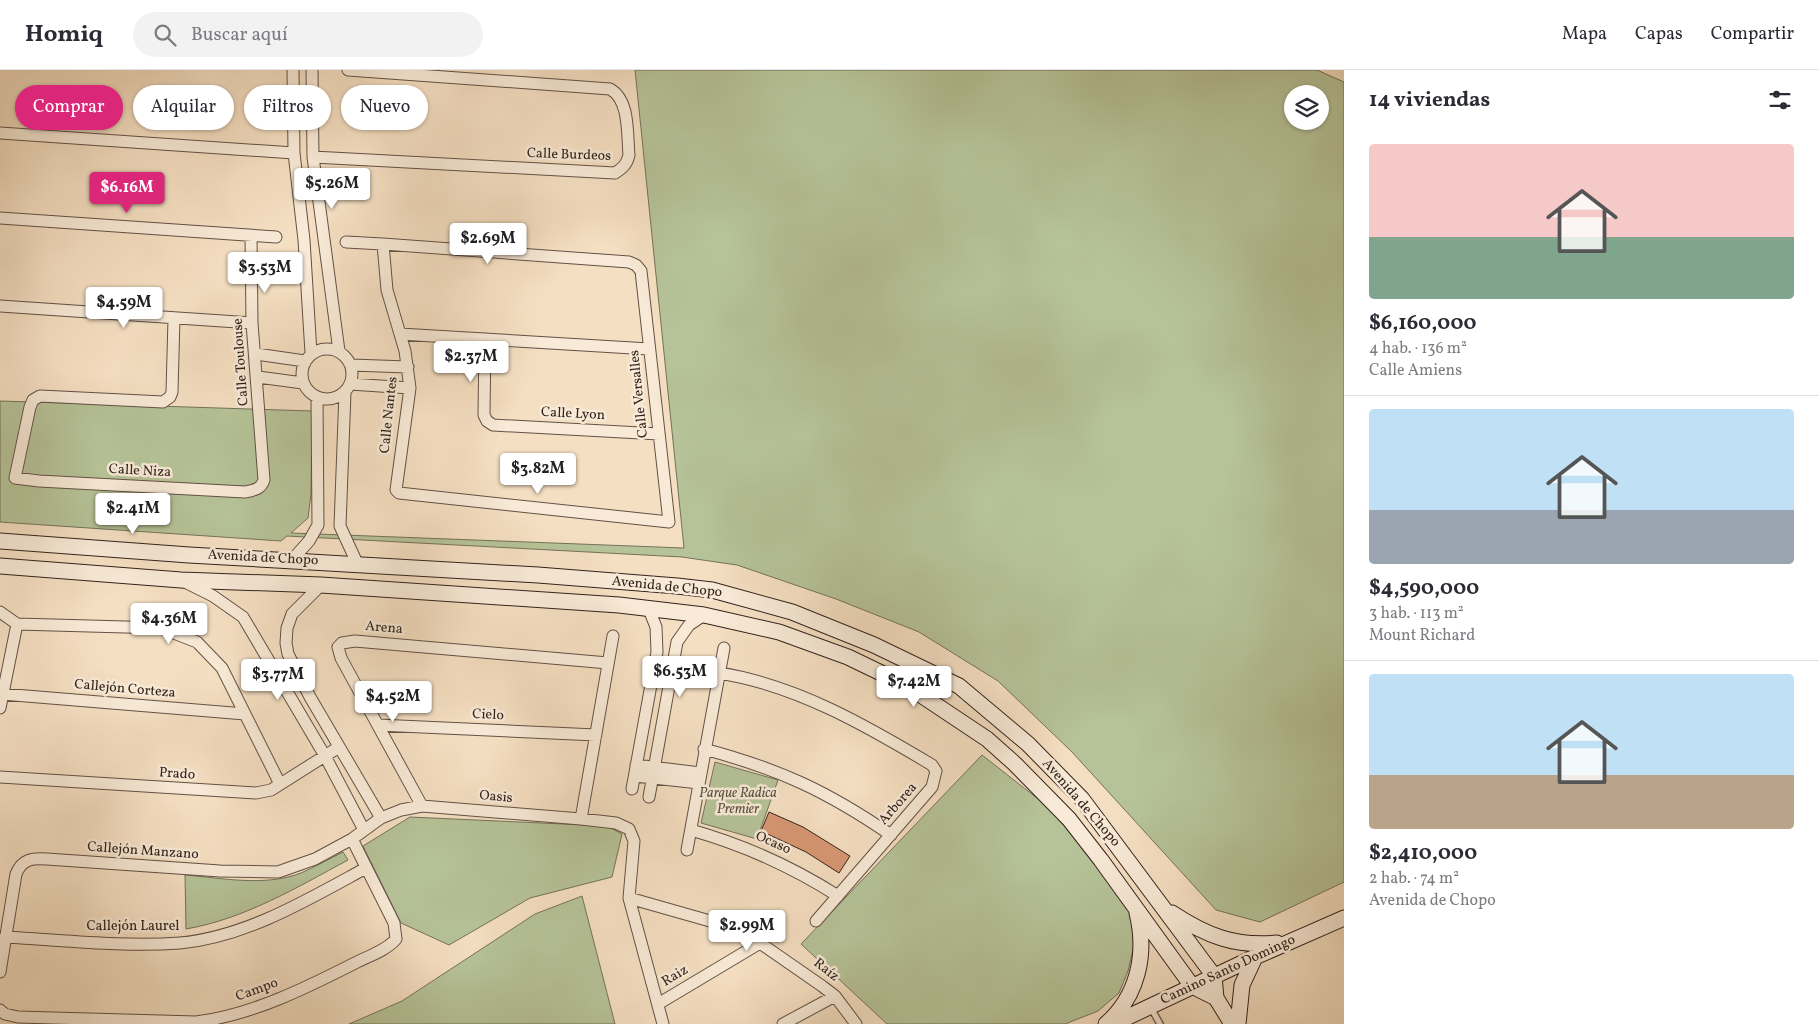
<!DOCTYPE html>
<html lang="es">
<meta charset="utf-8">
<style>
:root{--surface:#fff;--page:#f2f2f3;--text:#2b2b33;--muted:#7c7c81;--line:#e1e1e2;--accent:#db2777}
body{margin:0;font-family:Vollkorn,serif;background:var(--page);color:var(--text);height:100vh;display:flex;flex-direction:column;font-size:19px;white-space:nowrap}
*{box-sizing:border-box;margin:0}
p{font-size:16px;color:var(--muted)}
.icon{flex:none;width:28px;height:28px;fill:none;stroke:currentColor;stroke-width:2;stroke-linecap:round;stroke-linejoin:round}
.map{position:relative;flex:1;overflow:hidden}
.panel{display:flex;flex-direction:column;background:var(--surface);width:475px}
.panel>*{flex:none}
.banner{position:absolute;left:15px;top:15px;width:475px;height:45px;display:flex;gap:10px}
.tools{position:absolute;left:1284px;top:15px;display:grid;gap:10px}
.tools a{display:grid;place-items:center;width:45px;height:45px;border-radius:50%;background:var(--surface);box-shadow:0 1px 4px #0004;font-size:25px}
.price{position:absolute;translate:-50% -42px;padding:0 11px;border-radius:5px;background:#fff;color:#222;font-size:16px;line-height:32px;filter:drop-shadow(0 1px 2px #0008)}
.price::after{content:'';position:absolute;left:50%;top:30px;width:15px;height:11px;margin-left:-8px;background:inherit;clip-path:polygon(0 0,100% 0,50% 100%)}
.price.current{background:var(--accent);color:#fff}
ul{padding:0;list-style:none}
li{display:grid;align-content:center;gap:10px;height:265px;padding:0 25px}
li+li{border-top:1px solid var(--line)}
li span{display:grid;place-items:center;height:155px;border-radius:5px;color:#555}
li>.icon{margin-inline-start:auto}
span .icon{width:90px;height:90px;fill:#fffc;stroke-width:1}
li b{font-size:21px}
h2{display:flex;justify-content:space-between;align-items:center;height:60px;padding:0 25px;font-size:21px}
.chip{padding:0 18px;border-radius:22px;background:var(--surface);box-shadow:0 1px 4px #0004;font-size:18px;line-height:45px}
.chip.current{background:var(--accent);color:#fff}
header{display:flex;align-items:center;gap:30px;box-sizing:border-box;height:70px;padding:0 25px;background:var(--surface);border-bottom:1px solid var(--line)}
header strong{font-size:24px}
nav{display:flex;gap:28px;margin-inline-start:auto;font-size:18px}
.search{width:350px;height:45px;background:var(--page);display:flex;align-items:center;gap:12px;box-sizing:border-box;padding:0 18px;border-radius:28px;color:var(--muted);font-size:19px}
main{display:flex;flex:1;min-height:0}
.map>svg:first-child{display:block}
</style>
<header>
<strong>Homiq</strong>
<div class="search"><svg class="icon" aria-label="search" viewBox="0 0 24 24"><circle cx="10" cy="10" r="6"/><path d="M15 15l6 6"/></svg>Buscar aquí</div>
<nav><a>Mapa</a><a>Capas</a><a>Compartir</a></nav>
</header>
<main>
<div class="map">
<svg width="1344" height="954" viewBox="0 0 1344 954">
<rect width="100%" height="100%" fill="#f5dfc2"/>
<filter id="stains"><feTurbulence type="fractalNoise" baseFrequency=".004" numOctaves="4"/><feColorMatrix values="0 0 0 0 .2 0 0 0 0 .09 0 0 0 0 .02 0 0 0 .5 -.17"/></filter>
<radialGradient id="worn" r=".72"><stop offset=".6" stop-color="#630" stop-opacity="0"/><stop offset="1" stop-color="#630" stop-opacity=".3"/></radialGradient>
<path fill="#b6c398" stroke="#74725a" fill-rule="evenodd" d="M635,0H1317L1344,12V812L1260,852L1216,840L1072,682L998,611L919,562L836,529L737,495L682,487L287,466L281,471L0,452V331L312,341L311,424L308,448L291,463L684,478ZM1292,24H1320V51H1292Z
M982,685L1047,736L1090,786L1134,848L1136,867L1128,901L1119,923L1098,941L1065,954H887L801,874Z
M715,692L778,710L757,769L701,753Z
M410,747L607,756L622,764L612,807L530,828L449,875L401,853L363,776Z
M343,782L348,790C296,818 244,849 186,859L185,805C222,808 265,817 301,803C315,797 329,789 343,782Z
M582,826L615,954H349L402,931L535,844Z"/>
<path fill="#d79873" stroke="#32221c" d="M769,742L803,757L850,786L839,803L806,782L761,761Z"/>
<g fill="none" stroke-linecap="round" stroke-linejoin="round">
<g stroke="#635146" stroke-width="8">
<path id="lane" d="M1151,938L1160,954"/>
</g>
<g stroke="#635146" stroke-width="13">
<path id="street" d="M293,0L294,83L304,170L311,283
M312,0L313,87L339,281
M0,63L294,83
M313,87L615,103C623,98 627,94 629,85C627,64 630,30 610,19L348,0
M0,148L276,167
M346,172L383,174L629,192L636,195L641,201L669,452L399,423L396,420L410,318L405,281L387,220L383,174
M0,236L252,253
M174,249L172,322L170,327L163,332L40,326L33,330L30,337L15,408L39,411L245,422C255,420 261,419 264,410L252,253L251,166
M400,264L649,279
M485,269L484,345L487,351L493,355L659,364
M302 304a25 25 0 1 1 50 0a25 25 0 1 1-50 0Z
M256,284L305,291
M351,295L408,297
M258,307L303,313
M350,314L410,318
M345,322L340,456L357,493
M292,490L309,471L318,455L317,327
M185,512L213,526L243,547L325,686L364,760
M321,515L292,544L287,558L286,573L288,584L310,627L381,748
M0,542L17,554L161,558L197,572L222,598L280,714
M719,603C796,615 867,656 932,695L936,701L932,717L816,851
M2,624L245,644
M0,638L17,554
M378,655L596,665
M704,679C779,699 827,721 891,765
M636,695L700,703
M635,706L699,713
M0,707L256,723L271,720L339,677
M632,719L657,582L656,557L648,537
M649,727L677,572L689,555L704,545
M422,736L341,588L338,577L342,573L355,571L608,593
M581,749L613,566
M691,760C744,775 791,796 838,826
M687,780L724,578
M629,828L710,851L760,873L822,916L835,926L856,954
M5,867C63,870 122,877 180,873C246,867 309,829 366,798
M0,902L16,804C22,789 32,788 47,789L220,801L278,802L315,789L352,769L381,748L401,740L422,736L581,749L616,753L629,759L634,771L629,828L663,954
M658,934L760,873
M0,940L5,944L18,947L196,952C252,945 306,918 357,892C369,886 387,880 396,869L394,853L352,769
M783,954L835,926"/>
</g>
<g stroke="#32221c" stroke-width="17">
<path id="secondary" d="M0,471L189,485L538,505L677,516L712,520L792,542L874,575L959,616L1028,674L1082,729L1214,906L1216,928L1232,954
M0,496L181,510L321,515L619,535L704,545L779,562L848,587L906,615L987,669L1015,694L1069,749L1101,790L1192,916L1216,928
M1172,843C1207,866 1235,877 1277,873
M1106,954C1138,926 1147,884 1137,843
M1113,954L1255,887L1344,848
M1238,954L1242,915L1255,887"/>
</g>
<use href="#lane" stroke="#f8ead7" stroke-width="5.5"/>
<use href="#street" stroke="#f8ead7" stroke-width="11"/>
<use href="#secondary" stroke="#f8ead7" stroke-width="15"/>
</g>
<g text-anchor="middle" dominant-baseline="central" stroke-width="5" stroke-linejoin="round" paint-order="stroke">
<g font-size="14" fill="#32221c" stroke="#f8ead7">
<text transform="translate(569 85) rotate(2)">Calle Burdeos</text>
<text transform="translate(241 292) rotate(-94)">Calle Toulouse</text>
<text transform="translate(639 324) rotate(-96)">Calle Versalles</text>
<text transform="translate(573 344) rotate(3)">Calle Lyon</text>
<text transform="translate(389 345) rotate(-84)">Calle Nantes</text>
<text transform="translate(140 401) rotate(3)">Calle Niza</text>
<text transform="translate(263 488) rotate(3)">Avenida de Chopo</text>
<text transform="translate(667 517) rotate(6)">Avenida de Chopo</text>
<text transform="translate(384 558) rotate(5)">Arena</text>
<text transform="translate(125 619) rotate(5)">Callejón Corteza</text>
<text transform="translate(488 645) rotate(3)">Cielo</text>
<text transform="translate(177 704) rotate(4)">Prado</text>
<text transform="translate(496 727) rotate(5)">Oasis</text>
<text transform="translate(1081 733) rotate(49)">Avenida de Chopo</text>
<text transform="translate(898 734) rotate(-49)">Arborea</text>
<text transform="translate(773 773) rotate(24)">Ocaso</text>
<text transform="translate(143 781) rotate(4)">Callejón Manzano</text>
<text x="133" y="856">Callejón Laurel</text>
<text transform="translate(826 900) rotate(38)">Raíz</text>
<text transform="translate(1228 900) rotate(-25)">Camino Santo Domingo</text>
<text transform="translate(675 906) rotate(-31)">Raiz</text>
<text transform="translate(257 920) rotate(-20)">Campo</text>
</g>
<g font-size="14" font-style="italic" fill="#5a5241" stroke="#f8ead7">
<text x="738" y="723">Parque Radica<tspan x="738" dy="16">Premier</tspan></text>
</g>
</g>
<rect width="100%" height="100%" filter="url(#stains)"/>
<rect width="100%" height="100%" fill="url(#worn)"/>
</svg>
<div class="tools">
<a><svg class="icon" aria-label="layers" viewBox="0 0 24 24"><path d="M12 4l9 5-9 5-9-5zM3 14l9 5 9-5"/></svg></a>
</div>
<b class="price" style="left:332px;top:140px">$5.26M</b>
<b class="price current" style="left:127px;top:144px">$6.16M</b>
<b class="price" style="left:488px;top:195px">$2.69M</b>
<b class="price" style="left:265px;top:224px">$3.53M</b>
<b class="price" style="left:124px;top:259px">$4.59M</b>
<b class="price" style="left:471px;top:313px">$2.37M</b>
<b class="price" style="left:538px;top:425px">$3.82M</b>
<b class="price" style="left:133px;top:465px">$2.41M</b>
<b class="price" style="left:169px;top:575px">$4.36M</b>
<b class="price" style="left:680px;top:628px">$6.53M</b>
<b class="price" style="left:278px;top:631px">$3.77M</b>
<b class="price" style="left:914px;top:638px">$7.42M</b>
<b class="price" style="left:393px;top:653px">$4.52M</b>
<b class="price" style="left:747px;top:882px">$2.99M</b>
<div class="banner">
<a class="chip current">Comprar</a>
<a class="chip">Alquilar</a>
<a class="chip">Filtros</a>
<a class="chip">Nuevo</a>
</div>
</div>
<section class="panel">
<h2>14 viviendas<svg class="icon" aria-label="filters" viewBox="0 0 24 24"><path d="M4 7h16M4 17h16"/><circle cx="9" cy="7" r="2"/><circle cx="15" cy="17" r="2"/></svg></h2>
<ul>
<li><span style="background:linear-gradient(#f6c9c9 60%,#7fa58c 0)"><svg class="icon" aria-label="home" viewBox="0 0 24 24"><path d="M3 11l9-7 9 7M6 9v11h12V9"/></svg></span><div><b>$6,160,000</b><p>4 hab. · 136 m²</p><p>Calle Amiens</p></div></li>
<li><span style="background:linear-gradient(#bfe0f5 65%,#9aa5b1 0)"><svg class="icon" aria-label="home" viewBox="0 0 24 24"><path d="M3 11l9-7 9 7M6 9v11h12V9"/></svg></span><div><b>$4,590,000</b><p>3 hab. · 113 m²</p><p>Mount Richard</p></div></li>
<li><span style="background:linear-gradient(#bfe0f5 65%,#b9a48a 0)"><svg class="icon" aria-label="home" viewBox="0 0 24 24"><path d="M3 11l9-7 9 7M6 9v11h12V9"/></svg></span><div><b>$2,410,000</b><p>2 hab. · 74 m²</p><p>Avenida de Chopo</p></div></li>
</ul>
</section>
</main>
